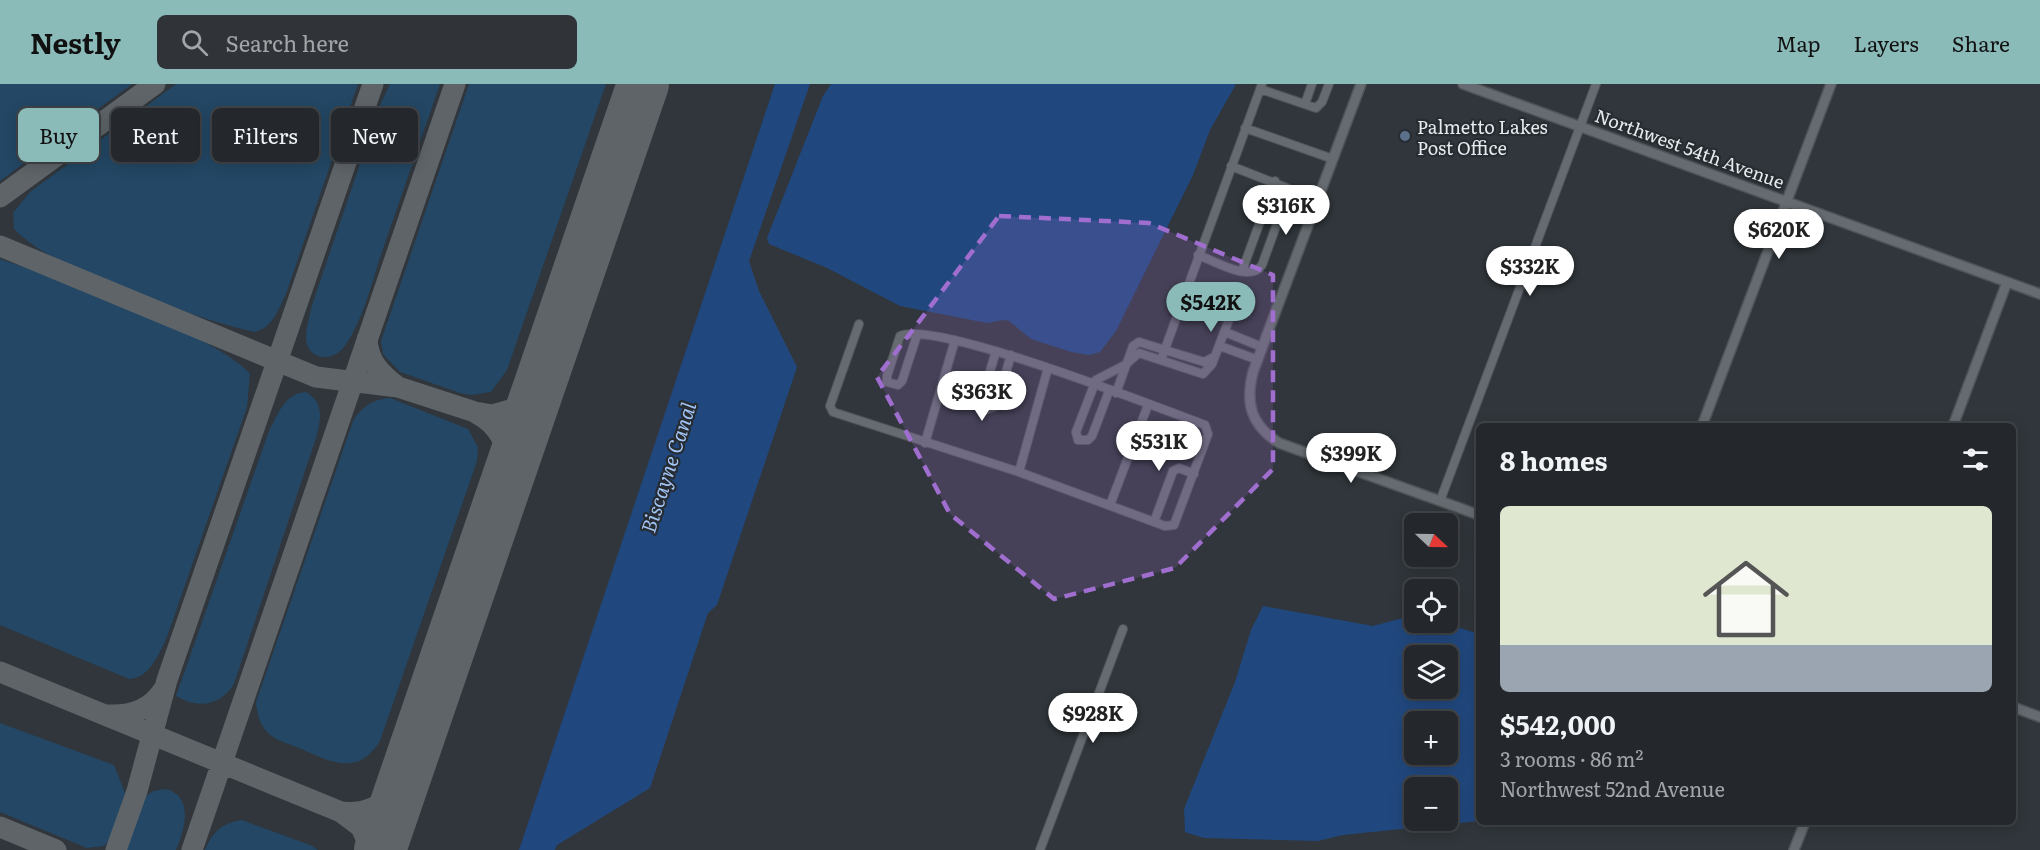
<!DOCTYPE html>
<meta charset="utf-8">
<style>
:root{--surface:#24282c;--page:#303438;--text:#f1f3f6;--muted:#a3a6a9;--line:#414448;--accent:#8bbbb9}
body{margin:0;font-family:Literata,serif;background:var(--page);color:var(--text);height:100vh;display:flex;flex-direction:column;font-size:22px;white-space:nowrap}
*{box-sizing:border-box;margin:0}
p{font-size:20px;color:var(--muted)}
.icon{flex:none;width:33px;height:33px;fill:none;stroke:currentColor;stroke-width:2;stroke-linecap:round;stroke-linejoin:round}
.map{position:relative;flex:1;overflow:hidden}
.panel{position:absolute;left:1476px;top:339px;width:540px;height:402px;display:flex;flex-direction:column;background:var(--surface);border-radius:9px;box-shadow:0 3px 15px #0003,0 0 0 2px var(--line)}
.panel>*{flex:none}
.top-card{position:absolute;left:18px;top:24px;width:570px;height:54px;display:flex;gap:12px}
.needle{width:39px;rotate:112deg}
.controls{position:absolute;left:1404px;top:429px;display:grid;gap:12px}
.controls a{display:grid;place-items:center;width:54px;height:54px;border-radius:9px;background:var(--surface);box-shadow:0 3px 15px #0003,0 0 0 2px var(--line);font-size:30px}
.price{position:absolute;translate:-50% -51px;padding:0 14px;border-radius:21px;background:#fff;color:#222;font-size:20px;line-height:39px;filter:drop-shadow(0 2px 3px #0008)}
.price::after{content:'';position:absolute;left:50%;top:36px;width:18px;height:14px;margin-left:-9px;background:inherit;clip-path:polygon(0 0,100% 0,50% 100%)}
.price.active{background:var(--accent);color:#111}
ul{padding:0;list-style:none}
li{display:grid;align-content:center;gap:12px;height:318px;padding:0 24px}
li span{display:grid;place-items:center;height:186px;border-radius:9px;color:#555}
li>.icon{margin-inline-start:auto}
span .icon{width:108px;height:108px;fill:#fffc;stroke-width:1}
li b{font-size:26px}
h2{display:flex;justify-content:space-between;align-items:center;height:72px;padding:0 24px;font-size:26px}
.chip{padding:0 21px;border-radius:9px;background:var(--surface);box-shadow:0 3px 15px #0003,0 0 0 2px var(--line);font-size:21px;line-height:54px}
.chip.active{background:var(--accent);color:#111}
header{display:flex;align-items:center;gap:36px;box-sizing:border-box;height:84px;padding:0 30px;background:var(--accent);color:#111}
header strong{font-size:28px}
nav{display:flex;gap:33px;margin-inline-start:auto;font-size:21px}
.search{width:420px;height:54px;background:var(--page);display:flex;align-items:center;gap:15px;box-sizing:border-box;padding:0 21px;border-radius:9px;color:var(--muted);font-size:22px}
.map>svg:first-child{display:block}
</style>
<header>
<strong>Nestly</strong>
<div class="search"><svg class="icon" aria-label="search" viewBox="0 0 24 24"><circle cx="10" cy="10" r="6"/><path d="M15 15l6 6"/></svg>Search here</div>
<nav><a>Map</a><a>Layers</a><a>Share</a></nav>
</header>
<div class="map">
<svg width="2040" height="766" viewBox="0 0 2040 766">
<rect width="100%" height="100%" fill="#30363b"/>
<path fill="#234764" d="M0,0H132L0,97Z
M176,0H358L286,210C278,226 273,244 254,248C206,237 160,219 115,200C80,185 42,173 14,145L13,129L30,108Z
M390,0H440C421,55 402,110 383,165C372,197 364,235 344,263C332,279 306,276 306,253C306,243 310,231 312,221L380,21Z
M469,0H606L507,286L491,308L471,311L460,309L400,288L383,270L381,257Z
M0,175C51,192 221,253 250,290L247,323L167,553C159,570 150,594 129,595L0,541Z
M306,308C324,319 321,333 317,351L234,600C220,622 197,625 176,612L269,347C278,330 285,309 306,308Z
M390,314L468,345L478,363L477,377L380,657C357,693 331,678 299,664C289,660 274,656 267,648C259,639 257,629 256,618L353,337C361,323 373,315 390,314Z
M0,639L114,681L125,709L110,756L104,762L87,764L0,728Z
M166,705C195,713 184,747 176,766H126L142,715L153,707Z
M242,736L310,761L318,766H205C212,748 223,738 242,736Z"/>
<path fill="#21487e" fill-rule="evenodd" d="M775,0H810L749,177L759,207L797,283L717,521L708,529L650,704L557,761L555,766H519Z
M831,0H1236L1210,46L1193,91L1116,247L1100,268L1089,271L1071,268L1031,255L1009,237L1003,236L987,239L900,222L827,184L769,160L767,154L823,12Z
M1263,522L1373,542L1414,531V538L1445,539L1479,550V737L1343,751L1318,757L1204,754L1185,748L1184,725L1235,598L1251,546ZM1414,572H1448V604H1414ZM1414,638H1448V670H1414ZM1414,704H1448V736H1414Z"/>
<g fill="none" stroke-linecap="round" stroke-linejoin="round">
<path stroke="#5e6468" stroke-width="21" d="M0,113L155,0
M0,162L316,293L398,303L475,328L492,331L517,324L538,306
M367,255C368,278 381,290 398,303
M476,329C500,341 507,361 510,386
M0,588L341,728L361,743L371,766
M109,631C133,632 151,625 164,605
M341,728C367,731 383,721 401,703
M0,743L56,766
M116,766L137,707L167,596L373,0
M192,766L455,0"/>
<path stroke="#5e6468" stroke-width="52" d="M380,766L643,0"/>
<g stroke="#4e5357" stroke-width="10">
<path id="minor" d="M1260,5L1316,24L1322,18L1329,0
M1305,20L1312,0
M1245,44L1333,75
M1198,171C1215,177 1250,199 1262,181L1287,112V104L1231,82
M1242,187L1275,97
M859,240L830,322L833,328L1019,388L1165,442L1174,441L1208,350L1205,341C1159,324 934,235 900,252L887,292V298L898,301L902,297L917,251
M1225,248L1262,263
M1220,262L1258,276
M996,267L980,321L986,326L996,322L1011,271
M1161,276L1262,0
M1109,307L1092,352L1088,356H1078L1076,348L1096,296L1125,281L1139,269L1203,290L1212,280L1230,233
M1116,309L1133,262L1139,258L1204,278L1214,273
M925,359L955,256
M1019,388L1048,284
M1440,417L1596,0
M1110,421L1148,321
M1154,438L1173,387L1179,384L1194,390
M1040,766L1123,545"/>
</g>
<g stroke="#4e5357" stroke-width="12">
<path id="tertiary" d="M1361,0L1253,288C1245,320 1251,341 1279,359L1479,431
M1463,0L2040,210
M1702,342L1831,0
M1953,342L2007,198
M2013,623L2040,633
M1794,766L1805,738"/>
</g>
<use href="#minor" stroke="#656b71" stroke-width="8"/>
<use href="#tertiary" stroke="#656b71" stroke-width="9"/>
</g>
<path fill="#a06ecf" fill-opacity="0.2" stroke="#a06ecf" stroke-width="4.5" stroke-dasharray="12 8" stroke-linejoin="round" d="M999,132L1149,139L1273,191V385L1175,484L1054,515L950,430L877,293Z"/>
<circle fill="#5c6f8a" stroke="#262c31" stroke-width="2" cx="1405" cy="52" r="6"/>
<g text-anchor="middle" dominant-baseline="central" stroke-width="4.5" stroke-linejoin="round" paint-order="stroke">
<g font-size="18" fill="#e6eaed" stroke="#262c31" text-anchor="start">
<text x="1417" y="42">Palmetto Lakes<tspan x="1417" dy="21">Post Office</tspan></text>
</g>
<g font-size="18" fill="#e6eaed" stroke="#262c31">
<text transform="translate(1690 64) rotate(20)">Northwest 54th Avenue</text>
</g>
<g font-size="20" font-style="italic" fill="#a3c5f6" stroke="#262c31">
<text transform="translate(667 383) rotate(-72)">Biscayne Canal</text>
</g>
</g>
</svg>
<div class="controls">
<a><svg class="needle" viewBox="-14 -14 28 28"><path d="M0-13l5 13h-10z" fill="#e53935"/><path d="M0 13l5-13h-10z" fill="#a3a6a9"/></svg></a>
<a><svg class="icon" aria-label="locate" viewBox="0 0 24 24"><circle cx="12" cy="12" r="6"/><path d="M12 2v4M12 18v4M2 12h4M18 12h4"/></svg></a>
<a><svg class="icon" aria-label="layers" viewBox="0 0 24 24"><path d="M12 4l9 5-9 5-9-5zM3 14l9 5 9-5"/></svg></a>
<a>+</a>
<a>−</a>
</div>
<b class="price" style="left:1286px;top:152px">$316K</b>
<b class="price" style="left:1779px;top:176px">$620K</b>
<b class="price" style="left:1530px;top:213px">$332K</b>
<b class="price active" style="left:1211px;top:249px">$542K</b>
<b class="price" style="left:982px;top:338px">$363K</b>
<b class="price" style="left:1159px;top:388px">$531K</b>
<b class="price" style="left:1351px;top:400px">$399K</b>
<b class="price" style="left:1093px;top:660px">$928K</b>
<div class="top-card">
<a class="chip active">Buy</a>
<a class="chip">Rent</a>
<a class="chip">Filters</a>
<a class="chip">New</a>
</div>
<section class="panel">
<h2>8 homes<svg class="icon" aria-label="filters" viewBox="0 0 24 24"><path d="M4 7h16M4 17h16"/><circle cx="9" cy="7" r="2"/><circle cx="15" cy="17" r="2"/></svg></h2>
<ul>
<li><span style="background:linear-gradient(#dfe7d0 75%,#9aa5b1 0)"><svg class="icon" aria-label="home" viewBox="0 0 24 24"><path d="M3 11l9-7 9 7M6 9v11h12V9"/></svg></span><div><b>$542,000</b><p>3 rooms · 86 m²</p><p>Northwest 52nd Avenue</p></div></li>
</ul>
</section>
</div>
